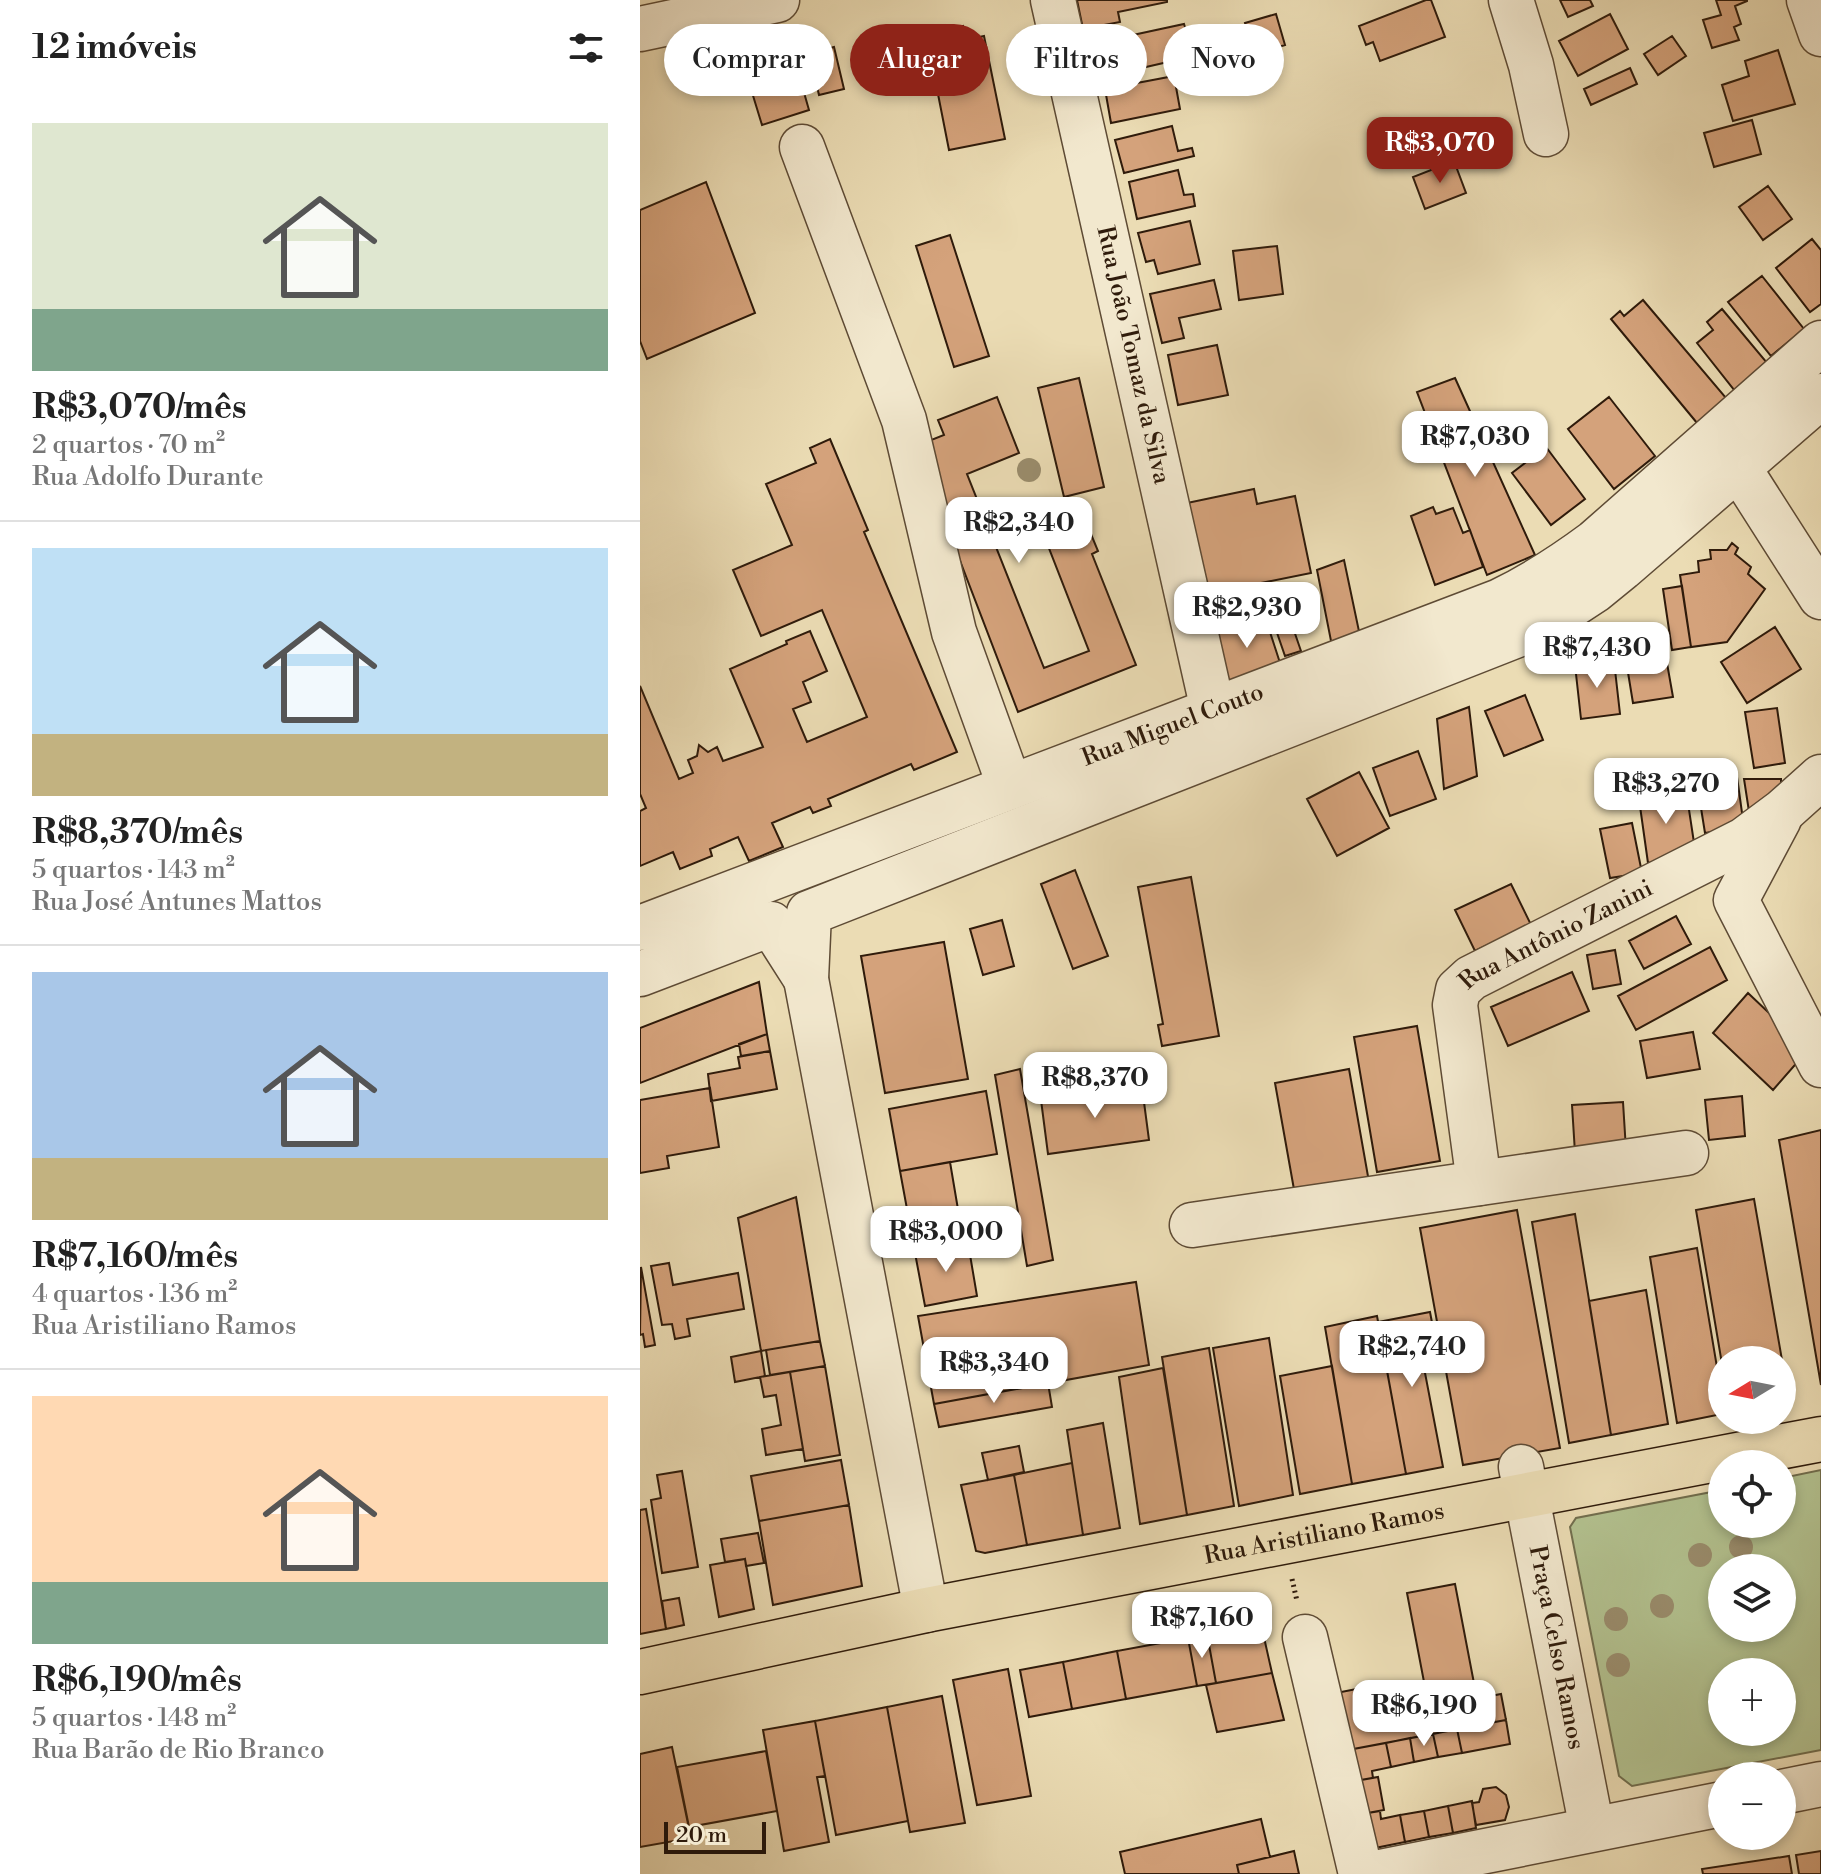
<!DOCTYPE html>
<html lang="pt">
<meta charset="utf-8">
<style>
:root{--surface:#fff;--page:#f2f2f2;--text:#222;--muted:#767676;--line:#e0e0e0;--accent:#8f2418}
body{margin:0;font-family:"Libre Bodoni",serif;background:var(--page);color:var(--text);height:100vh;display:flex;flex-direction:column;font-size:30px;white-space:nowrap}
*{box-sizing:border-box;margin:0}
p{font-size:26px;color:var(--muted)}
.icon{flex:none;width:44px;height:44px;fill:none;stroke:currentColor;stroke-width:2;stroke-linecap:round;stroke-linejoin:round}
.map{position:relative;flex:1;overflow:hidden}
.sheet{display:flex;flex-direction:column;background:var(--surface);width:640px}
.sheet>*{flex:none}
.banner{position:absolute;left:24px;top:24px;width:760px;height:72px;display:flex;gap:16px}
.needle{width:52px;rotate:260deg}
.tools{position:absolute;left:1068px;top:1346px;display:grid;gap:16px}
.tools a{display:grid;place-items:center;width:88px;height:88px;border-radius:50%;background:var(--surface);box-shadow:0 4px 12px #0003;font-size:40px}
.scale{position:absolute;left:24px;bottom:20px;width:102px;box-sizing:border-box;padding-left:8px;border:4px solid #2f1b0b;border-top:0;font-size:22px;line-height:28px;white-space:nowrap;color:#2f1b0b;-webkit-text-stroke:6px #f2e8ce;paint-order:stroke}
.price{position:absolute;translate:-50% -68px;padding:0 18px;border-radius:16px;background:#fff;color:#222;font-size:26px;line-height:52px;filter:drop-shadow(0 2px 4px #0008)}
.price::after{content:'';position:absolute;left:50%;top:48px;width:24px;height:18px;margin-left:-12px;background:inherit;clip-path:polygon(0 0,100% 0,50% 100%)}
.price.current{background:var(--accent);color:#fff}
ul{padding:0;list-style:none}
li{display:grid;align-content:center;gap:16px;height:424px;padding:0 32px}
li+li{border-top:2px solid var(--line)}
li span{display:grid;place-items:center;height:248px;border-radius:0px;color:#555}
li>.icon{margin-inline-start:auto}
span .icon{width:144px;height:144px;fill:#fffc;stroke-width:1}
li b{font-size:34px}
h2{display:flex;justify-content:space-between;align-items:center;height:96px;padding:0 32px;font-size:34px}
.tag{padding:0 28px;border-radius:36px;background:var(--surface);box-shadow:0 4px 12px #0003;font-size:28px;line-height:72px}
.tag.current{background:var(--accent);color:#fff}
main{display:flex;flex:1;min-height:0}
.map>svg:first-child{display:block}
</style>
<main>
<section class="sheet">
<h2>12 imóveis<svg class="icon" aria-label="filters" viewBox="0 0 24 24"><path d="M4 7h16M4 17h16"/><circle cx="9" cy="7" r="2"/><circle cx="15" cy="17" r="2"/></svg></h2>
<ul>
<li><span style="background:linear-gradient(#dfe7d0 75%,#7fa58c 0)"><svg class="icon" aria-label="home" viewBox="0 0 24 24"><path d="M3 11l9-7 9 7M6 9v11h12V9"/></svg></span><div><b>R$3,070/mês</b><p>2 quartos · 70 m²</p><p>Rua Adolfo Durante</p></div></li>
<li><span style="background:linear-gradient(#bfe0f5 75%,#c2b280 0)"><svg class="icon" aria-label="home" viewBox="0 0 24 24"><path d="M3 11l9-7 9 7M6 9v11h12V9"/></svg></span><div><b>R$8,370/mês</b><p>5 quartos · 143 m²</p><p>Rua José Antunes Mattos</p></div></li>
<li><span style="background:linear-gradient(#a9c7e8 75%,#c2b280 0)"><svg class="icon" aria-label="home" viewBox="0 0 24 24"><path d="M3 11l9-7 9 7M6 9v11h12V9"/></svg></span><div><b>R$7,160/mês</b><p>4 quartos · 136 m²</p><p>Rua Aristiliano Ramos</p></div></li>
<li><span style="background:linear-gradient(#ffd9b3 75%,#7fa58c 0)"><svg class="icon" aria-label="home" viewBox="0 0 24 24"><path d="M3 11l9-7 9 7M6 9v11h12V9"/></svg></span><div><b>R$6,190/mês</b><p>5 quartos · 148 m²</p><p>Rua Barão de Rio Branco</p></div></li>
</ul>
</section>
<div class="map">
<svg width="1181" height="1874" viewBox="0 0 1181 1874">
<rect width="100%" height="100%" fill="#ebdcb4"/>
<filter id="stains"><feTurbulence type="fractalNoise" baseFrequency=".0025" numOctaves="4"/><feColorMatrix values="0 0 0 0 .2 0 0 0 0 .09 0 0 0 0 .02 0 0 0 .5 -.17"/></filter>
<radialGradient id="worn" r=".72"><stop offset=".6" stop-color="#630" stop-opacity="0"/><stop offset="1" stop-color="#630" stop-opacity=".3"/></radialGradient>
<path fill="#b3c290" stroke="#716e4e" stroke-width="2" fill-rule="evenodd" d="M1181,1470V1750L992,1786L979,1776L930,1527L936,1518L1082,1490V1524H1142V1478ZM1082,1568H1142V1628H1082ZM1082,1672H1142V1732H1082Z"/>
<path fill="#d4a27b" stroke="#2f1b0b" stroke-width="2" d="M437,0H527V2L478,12L480,22L443,29Z
M786,0H791L805,37L740,61L733,42L726,45L719,26Z
M920,0H950L953,6L928,17Z
M1076,0H1107V1L1095,6L1101,24L1094,27L1099,40L1072,48L1063,20L1081,15Z
M636,14L645,45L614,54L605,23Z
M970,14L988,49L938,76L919,41Z
M544,24L554,56L458,78L451,44Z
M323,26L326,40L344,36L365,139L309,150L286,33Z
M1032,36L1046,56L1018,75L1004,54Z
M194,47L204,89L179,95L169,53Z
M1138,50L1155,104L1093,121L1082,85L1109,76L1105,61Z
M155,61L169,110L122,125L107,76Z
M990,68L997,84L951,105L944,89Z
M534,76L540,109L471,123L465,89Z
M1112,120L1121,154L1074,167L1064,133Z
M532,126L538,151L552,148L554,156L484,173L475,140Z
M814,161L826,193L785,209L773,177Z
M538,170L544,195L553,194L555,206L497,219L489,182Z
M66,182L115,313L7,359L0,341V210Z
M1128,186L1152,219L1123,240L1099,207Z
M550,221L560,264L518,274L514,260L506,262L498,233Z
M310,235L349,356L314,367L276,246Z
M1172,239L1181,250V304L1170,312L1136,268Z
M637,246L643,294L599,300L593,251Z
M1122,276L1164,329L1131,356L1088,302Z
M574,280L581,309L539,318L544,338L522,343L510,294Z
M1003,300L1092,405L1062,429L971,319L980,311L984,316Z
M1082,309L1128,364L1095,391L1057,343L1073,330L1067,322Z
M577,345L588,395L538,405L528,355Z
M439,378L464,487L424,497L398,388Z
M815,378L895,555L847,575L777,392Z
M357,397L379,453L327,474L404,668L449,651L405,538L446,522L458,551L452,554L496,665L378,712L276,446L304,435L298,420Z
M969,397L1015,456L974,489L928,429Z
M190,439L228,530L224,532L317,752L274,770L271,764L188,799L191,806L173,813L170,807L132,823L143,847L109,861L98,837L70,849L72,856L40,869L33,852L0,866V811L6,808L0,794V686L39,779L53,773L48,760L57,756L59,745L68,752L77,747L83,761L123,747L90,669L147,644L146,641L170,631L187,671L163,682L171,702L153,709L167,742L227,717L182,610L121,636L93,570L152,545L126,484L176,463L170,448Z
M906,447L945,499L911,525L872,473Z
M614,489L617,504L655,496L671,573L566,594L547,503Z
M793,507L796,514L813,508L823,533L830,530L843,567L795,585L771,516Z
M1092,543L1098,548L1095,554L1111,567L1108,574L1125,589L1087,642L1051,647L1040,575L1059,572L1058,561L1071,559L1070,550H1087Z
M704,560L720,636L692,646L677,570Z
M1042,586L1051,647L1032,650L1023,589Z
M639,587L661,651L645,656L635,627L625,630L620,618L610,621L603,599Z
M601,594L610,621L574,633L568,605Z
M620,618L625,630L629,629L641,666L587,682L574,633Z
M1135,627L1161,669L1107,703L1081,662Z
M1022,635L1033,697L993,703L983,642Z
M974,661L980,714L941,719L935,665Z
M885,695L903,740L864,756L845,711Z
M829,707L837,776L804,789L797,719Z
M1137,708L1145,763L1114,768L1105,712Z
M778,751L796,799L750,816L733,768Z
M719,772L749,828L697,856L667,799Z
M1097,777L1104,827L1065,833L1057,783Z
M1104,779H1141V799L1110,818Z
M1029,786L1032,805L1048,803L1056,856L1008,863L998,792Z
M992,823L1002,873L970,878L960,829Z
M435,870L468,956L433,969L401,884Z
M551,877L579,1036L522,1046L518,1025L523,1024L498,887Z
M871,884L898,939L867,936L835,951L815,910Z
M1036,916L1051,944L1004,969L989,941Z
M362,920L374,966L343,975L330,929Z
M304,942L328,1079L245,1093L221,956Z
M1070,947L1087,980L996,1030L978,996Z
M975,950L981,984L953,989L947,955Z
M932,972L949,1011L868,1046L851,1007Z
M119,982L127,1034L0,1083V1028Z
M1108,993L1168,1050L1133,1090L1073,1033Z
M777,1026L800,1161L737,1172L714,1037Z
M1053,1032L1060,1069L1007,1078L1000,1041Z
M127,1034L130,1051L101,1056L99,1044Z
M130,1051L137,1089L71,1101L68,1074L100,1068L98,1057Z
M380,1069L413,1260L387,1266L355,1075Z
M709,1069L729,1182L655,1195L635,1083Z
M502,1087L509,1140L408,1154L401,1100Z
M70,1088L79,1147L27,1156L29,1168L0,1173V1100Z
M346,1091L357,1154L260,1171L249,1109Z
M1102,1096L1105,1136L1069,1140L1065,1100Z
M983,1102L986,1150L935,1153L932,1105Z
M1181,1130V1385L1139,1140Z
M310,1162L323,1239L274,1247L260,1171Z
M156,1197L180,1341L121,1351L98,1218Z
M1114,1199L1142,1360H1082V1364L1056,1210Z
M877,1210L920,1448L823,1465L780,1228Z
M935,1214L971,1435L929,1443L892,1222Z
M328,1243L337,1296L285,1306L275,1253Z
M1057,1248L1082,1397V1414L1037,1423L1010,1257Z
M29,1263L33,1285L98,1273L104,1309L47,1319L50,1336L35,1339L32,1324L22,1325L11,1266Z
M1,1267L15,1345L5,1347L3,1334L0,1335Z
M496,1282L509,1365L294,1404L278,1316Z
M1006,1290L1028,1424L971,1435L949,1301Z
M790,1312L797,1349L781,1352L803,1467L766,1474L738,1322Z
M737,1316L766,1474L712,1484L685,1327Z
M629,1338L653,1495L599,1506L573,1348Z
M180,1341L185,1366L130,1375L126,1350Z
M569,1348L594,1506L547,1515L522,1357Z
M121,1351L125,1376L95,1382L91,1357Z
M1142,1362L1149,1402L1142,1403Z
M185,1366L200,1455L165,1461L150,1372Z
M692,1366L712,1484L660,1494L640,1376Z
M523,1368L547,1515L500,1524L479,1377Z
M150,1372L163,1449L126,1455L122,1429L141,1425L136,1395L124,1397L120,1377Z
M408,1383L412,1407L299,1427L294,1404Z
M463,1423L480,1528L443,1535L427,1430Z
M379,1446L384,1472L348,1480L342,1453Z
M201,1460L209,1505L119,1521L111,1476Z
M432,1463L443,1535L387,1545L374,1475Z
M42,1471L58,1567L22,1573L11,1500L21,1498L17,1475Z
M374,1475L387,1545L345,1553L336,1551L321,1485Z
M209,1505L222,1586L133,1605L119,1521Z
M6,1509L26,1629L0,1634V1510Z
M118,1533L124,1563L106,1566L105,1559L85,1562L81,1539Z
M105,1559L114,1609L79,1617L70,1565Z
M815,1584L837,1699L789,1708L767,1593Z
M39,1598L44,1625L26,1629L22,1601Z
M621,1624L632,1673L576,1683L567,1634Z
M567,1634L576,1683L557,1686L548,1638Z
M548,1638L557,1686L486,1699L477,1651Z
M477,1651L486,1699L432,1709L423,1662Z
M423,1662L432,1709L389,1717L380,1670Z
M368,1669L391,1796L337,1805L313,1680Z
M632,1673L644,1720L577,1732L566,1685Z
M732,1686L739,1718L861,1694L866,1720L708,1750L696,1693Z
M302,1696L325,1823L270,1832L247,1707Z
M247,1707L268,1821L196,1835L175,1721Z
M866,1720L870,1744L822,1753L817,1729Z
M175,1721L185,1776L177,1777L189,1842L144,1851L123,1730Z
M817,1729L822,1753L798,1757L793,1734Z
M793,1734L798,1757L774,1762L770,1738Z
M770,1738L774,1762L751,1767L746,1743Z
M746,1743L751,1767L732,1771L733,1778L715,1781L708,1750Z
M32,1747L51,1838L0,1847V1754Z
M126,1751L137,1811L49,1827L37,1767Z
M738,1777L744,1810L722,1814L715,1781Z
M856,1787L866,1795L869,1807L865,1820L836,1825L832,1803L839,1802L843,1789Z
M832,1801L836,1828L813,1833L808,1806Z
M808,1806L813,1833L789,1837L784,1811Z
M740,1811L741,1819L760,1815L765,1842L730,1849L722,1814Z
M784,1811L789,1837L765,1842L760,1815Z
M621,1819L630,1857L597,1865L599,1874H485L480,1852Z
M654,1851L659,1874H599L597,1865Z
M1181,1851V1874H1159L1156,1855Z
M1149,1856L1152,1874H1063L1062,1869Z"/>
<g fill="none" stroke-linecap="round" stroke-linejoin="round">
<g stroke="#5e4b35" stroke-width="47">
<g id="minor">
<path id="s1" d="M413,0L573,710"/>
<path d="M871,0L891,65L906,134"/>
<path d="M1169,0L1181,34"/>
<path d="M0,29L137,0"/>
<path d="M162,147L264,420L314,632L370,787"/>
<path d="M1098,467L1181,597"/>
<path d="M1139,819L1096,900L1181,1065"/>
<path id="s2" d="M0,928L860,601C895,584 924,565 955,542L1181,343"/>
<path d="M0,974L131,924L166,979"/>
<path id="s3" d="M839,1183L815,1005L818,990L831,978L1104,840L1143,811L1181,777"/>
<path d="M552,1225L1046,1153"/>
<path id="s4" d="M881,1467L952,1829"/>
<path d="M286,1610L166,979L169,913L900,626L955,590L982,568L1181,396"/>
<path d="M665,1637L721,1874"/>
<path d="M1142,1792L1181,1784"/>
<path d="M730,1874L1082,1804"/>
</g>
</g>
<g stroke="#2f1b0b" stroke-width="47">
<g id="major">
<path id="s5" d="M0,1672L286,1610L1181,1439"/>
</g>
</g>
<path stroke="#2f1b0b" stroke-width="5" stroke-dasharray="2 4" stroke-linecap="butt" d="M652,1579L657,1601"/>
<use href="#minor" stroke="#f2e8ce" stroke-width="44"/>
<use href="#major" stroke="#ebdcb4" stroke-width="44"/>
</g>
<g fill="#9a8d6d">
<circle cx="389" cy="470" r="12"/>
<circle cx="1101" cy="1547" r="12"/>
<circle cx="1060" cy="1555" r="12"/>
<circle cx="1022" cy="1606" r="12"/>
<circle cx="976" cy="1619" r="12"/>
<circle cx="978" cy="1665" r="12"/>
</g>
<g text-anchor="middle" dominant-baseline="central" stroke-width="7" stroke-linejoin="round" paint-order="stroke">
<g font-size="24" fill="#2f1b0b" stroke="#f2e8ce">
<text stroke="none"><textPath href="#s1" startOffset="364">Rua João Tomaz da Silva</textPath></text>
<text stroke="none"><textPath href="#s2" startOffset="570">Rua Miguel Couto</textPath></text>
<text stroke="none"><textPath href="#s3" startOffset="308">Rua Antônio Zanini</textPath></text>
<text stroke="none"><textPath href="#s5" startOffset="698">Rua Aristiliano Ramos</textPath></text>
<text stroke="none"><textPath href="#s4" startOffset="184">Praça Celso Ramos</textPath></text>
</g>
</g>
<rect width="100%" height="100%" filter="url(#stains)"/>
<rect width="100%" height="100%" fill="url(#worn)"/>
</svg>
<div class="tools">
<a><svg class="needle" viewBox="-14 -14 28 28"><path d="M0-13l5 13h-10z" fill="#e53935"/><path d="M0 13l5-13h-10z" fill="#767676"/></svg></a>
<a><svg class="icon" aria-label="locate" viewBox="0 0 24 24"><circle cx="12" cy="12" r="6"/><path d="M12 2v4M12 18v4M2 12h4M18 12h4"/></svg></a>
<a><svg class="icon" aria-label="layers" viewBox="0 0 24 24"><path d="M12 4l9 5-9 5-9-5zM3 14l9 5 9-5"/></svg></a>
<a>+</a>
<a>−</a>
</div>
<div class="scale">20 m</div>
<b class="price current" style="left:800px;top:185px">R$3,070</b>
<b class="price" style="left:835px;top:479px">R$7,030</b>
<b class="price" style="left:379px;top:565px">R$2,340</b>
<b class="price" style="left:607px;top:650px">R$2,930</b>
<b class="price" style="left:957px;top:690px">R$7,430</b>
<b class="price" style="left:1026px;top:826px">R$3,270</b>
<b class="price" style="left:455px;top:1120px">R$8,370</b>
<b class="price" style="left:306px;top:1274px">R$3,000</b>
<b class="price" style="left:772px;top:1389px">R$2,740</b>
<b class="price" style="left:354px;top:1405px">R$3,340</b>
<b class="price" style="left:562px;top:1660px">R$7,160</b>
<b class="price" style="left:784px;top:1748px">R$6,190</b>
<div class="banner">
<a class="tag">Comprar</a>
<a class="tag current">Alugar</a>
<a class="tag">Filtros</a>
<a class="tag">Novo</a>
</div>
</div>
</main>
